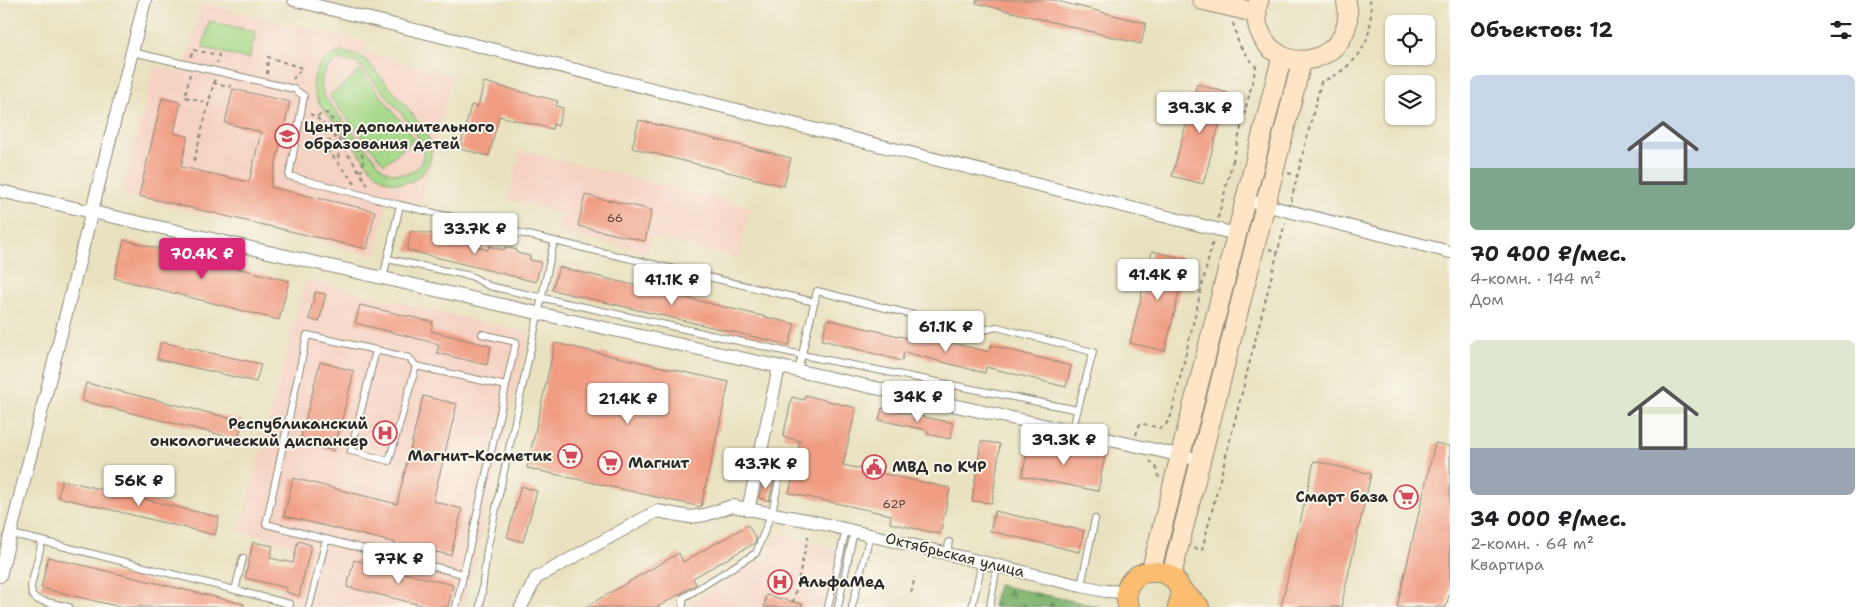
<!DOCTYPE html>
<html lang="ru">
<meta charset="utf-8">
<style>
:root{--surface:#fff;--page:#f6f6f6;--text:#202124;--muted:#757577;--accent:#db2777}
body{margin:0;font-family:"Shantell Sans",sans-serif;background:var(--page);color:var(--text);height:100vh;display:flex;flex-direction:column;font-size:19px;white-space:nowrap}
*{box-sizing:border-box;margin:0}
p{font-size:16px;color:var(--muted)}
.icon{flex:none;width:28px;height:28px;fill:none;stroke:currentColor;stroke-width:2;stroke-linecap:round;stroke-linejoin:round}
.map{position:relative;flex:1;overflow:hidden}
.drawer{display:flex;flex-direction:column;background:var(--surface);width:425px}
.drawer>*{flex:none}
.buttons{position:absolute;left:1385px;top:15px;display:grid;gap:10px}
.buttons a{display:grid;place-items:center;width:50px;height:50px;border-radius:8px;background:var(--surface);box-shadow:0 1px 4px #0004;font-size:25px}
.price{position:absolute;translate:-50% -42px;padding:0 11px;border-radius:5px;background:#fff;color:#222;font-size:16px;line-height:32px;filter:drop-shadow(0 1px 2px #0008)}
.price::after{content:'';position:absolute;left:50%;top:30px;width:15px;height:11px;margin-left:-8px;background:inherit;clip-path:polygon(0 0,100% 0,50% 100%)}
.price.current{background:var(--accent);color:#fff}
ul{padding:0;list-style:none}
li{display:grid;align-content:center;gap:10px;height:265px;padding:0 20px}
li span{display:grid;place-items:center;height:155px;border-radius:8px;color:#555}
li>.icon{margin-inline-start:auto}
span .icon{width:90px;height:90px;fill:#fffc;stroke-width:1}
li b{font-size:21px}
h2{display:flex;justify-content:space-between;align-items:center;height:60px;padding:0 20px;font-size:21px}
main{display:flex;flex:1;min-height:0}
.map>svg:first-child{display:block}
</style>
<main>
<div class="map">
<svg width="1450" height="607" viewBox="0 0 1450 607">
<defs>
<pattern id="forest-firs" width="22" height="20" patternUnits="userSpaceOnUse" patternTransform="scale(1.25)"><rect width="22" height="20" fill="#84b874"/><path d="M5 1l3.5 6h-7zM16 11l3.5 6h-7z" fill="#6c965f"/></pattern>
</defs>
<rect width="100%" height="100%" fill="#fbf7ec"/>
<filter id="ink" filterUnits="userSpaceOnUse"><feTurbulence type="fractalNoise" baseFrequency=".02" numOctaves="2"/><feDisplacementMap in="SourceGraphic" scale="10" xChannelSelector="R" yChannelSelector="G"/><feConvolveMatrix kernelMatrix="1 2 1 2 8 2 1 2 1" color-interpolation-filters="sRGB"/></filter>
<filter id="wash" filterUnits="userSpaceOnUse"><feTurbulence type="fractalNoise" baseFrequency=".0096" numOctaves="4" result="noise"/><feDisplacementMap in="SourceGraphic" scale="20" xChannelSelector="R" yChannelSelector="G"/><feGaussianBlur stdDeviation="1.12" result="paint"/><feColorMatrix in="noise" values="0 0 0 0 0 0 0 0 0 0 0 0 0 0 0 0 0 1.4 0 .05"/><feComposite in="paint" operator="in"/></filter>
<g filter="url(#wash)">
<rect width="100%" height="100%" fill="#e8e2c0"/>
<path fill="#f5d2c2" d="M201,3L367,43L365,52L452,76L421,204L389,196L375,256L122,195L154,66L184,73Z
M520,150L751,207L738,258L651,237L647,253L556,231L560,213L508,200Z
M305,280L529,333L464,607H293L294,600L279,596L292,545L240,532Z
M776,533L845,551L831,607H692L691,602L757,561L768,563Z"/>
<path fill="#a5d888" stroke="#68825a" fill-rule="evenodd" d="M209,21L256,32L249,59L203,48Z
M342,52L360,56L367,61C381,78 425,125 430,142C434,155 429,168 419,176C410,184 398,185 387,181C372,174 359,152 349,139C334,121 304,97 316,72C321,60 330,55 342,52ZM342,60L356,63L362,68C375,83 421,132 423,149C426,173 400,180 383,169L325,98C317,81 323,65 342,60Z
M360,70L415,139L384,164L329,96Z"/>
<path fill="url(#forest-firs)" stroke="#587250" d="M998,585L1101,607H993Z"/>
<g id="blocks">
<path fill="#f09d83" d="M976,0H1053L1146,23L1141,44L976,3Z
M484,82L558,101L556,106L563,108L558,126L553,124L552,129L499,116L489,156L460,149L471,105L478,107Z
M1197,84L1228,93L1203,184L1172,176Z
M233,89L290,102L270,187L375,211L367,249L139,196L162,98L181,102L174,133L188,136L181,167L249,182L261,132L225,123Z
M639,120L791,158L784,186L632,148Z
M585,195L652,210L645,241L578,226Z
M411,231L440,235L441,232L467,242V244L488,250L489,246L504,250L505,247L517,250V253L530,256V260L541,262L536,282L407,250Z
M124,240L289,281L279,320L114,278Z
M1152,251L1187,259L1165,351L1130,343Z
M559,267L795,324L789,345L552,290Z
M315,292L326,294L319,322L309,319Z
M360,305L433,322L431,331L491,346L487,365L437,353L439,344L355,323Z
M827,319L907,338L909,332L989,352L991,345L1071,366L1066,387L986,367L985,373L904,352L902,361L822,340Z
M161,342L261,364L256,382L157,359Z
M555,343L729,382L701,507L527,468Z
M320,362L354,371L334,451L300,442Z
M86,383L243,421L238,439L82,401Z
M805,395L856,408L843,465L950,488L940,534L890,523L891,515L789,493L800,441L783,437L792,397L804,400Z
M423,396L457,404L433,501L462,509L451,555L405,546L403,554L394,551L396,543L284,516L293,478L397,504Z
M882,408L953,423L950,439L927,434V430L879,420Z
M1030,440L1105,455L1098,491L1022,476Z
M981,441L1000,444L992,503L972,501Z
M1435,443L1450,446V591L1446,607H1397Z
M1314,461L1371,474L1341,607H1281Z
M763,479L774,481L769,501L759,498Z
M62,480L219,517L215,535L58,497Z
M521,486L537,491L523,542L507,537Z
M995,511L1084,531L1079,552L990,531Z
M748,525L756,539L755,543L693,578L696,584L658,607H585L679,553L683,562Z
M298,541L311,545L299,596L286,592L287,588L245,578L253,542L273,546L270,558L293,563Z
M48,557L244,604V607H120L41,588Z
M354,560L390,569L392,561L401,563L399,572L453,585L448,607H430L347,587Z
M766,595L802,604L801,607H764Z"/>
</g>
</g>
<g filter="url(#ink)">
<use href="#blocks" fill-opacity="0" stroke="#8a8676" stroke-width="1"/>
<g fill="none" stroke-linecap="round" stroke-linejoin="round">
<g stroke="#8a8676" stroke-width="8">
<path id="lane" d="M132,52L294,89L304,96L289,176L400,205
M387,259L471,276L489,286L802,355L1078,410
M383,278L400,205L554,241
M482,334L516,342L506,386
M376,350L307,335L266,524L463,574
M416,366L389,461L351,451L376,350L409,358L416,366L506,386L456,607
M798,371L817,291L979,331L997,327L1093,352L1072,431
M11,534L42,541
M947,553L949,542
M1081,586L1095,519
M235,590L243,558
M69,607L38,600L32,595L31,586L42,541L290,604L289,607
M309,607L326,540
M480,607L487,550L554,241L815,302
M683,607V598L756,553L772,512L780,476
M828,607L846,529
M838,607L854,531
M852,607L870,535
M972,607L982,562
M990,607L997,565"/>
</g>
<g stroke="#8a8676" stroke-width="14">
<path id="street" d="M294,0L1236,234
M0,191L537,313L1201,460
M1245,200L1450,252
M748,510L779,367
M0,576L145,0
M521,607L536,578L657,511L690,517L705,515L732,506L811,521L1081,586L1106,591L1127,592"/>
</g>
<g stroke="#8a8676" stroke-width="21">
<path id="secondary" d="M1202,0L1257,13
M1259,0C1256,8 1256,18 1258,26C1275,85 1361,62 1346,0
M1151,571L1282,56
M1171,577L1302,60"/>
</g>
<g stroke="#8a8676" stroke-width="22">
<path id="primary" d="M1179,588L1199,607
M1129,607C1111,560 1196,560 1178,607"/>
</g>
<path stroke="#8a8676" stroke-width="2" stroke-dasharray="4 4" stroke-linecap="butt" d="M1233,23L1239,45L1256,67L1233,160L1239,161
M191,57L193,50L219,55L217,63
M190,74L185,97L209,103
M267,74L268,57L302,68L293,79
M213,83L229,87L232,85
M310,114C325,118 361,172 368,187
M317,116L327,113L340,129L338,162
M307,125L356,185
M319,139L339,143L351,142L364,158L361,172
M330,151L346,136
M194,161L215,78
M1288,173L1297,176
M1291,201L1321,82C1358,66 1375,41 1370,0
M1218,218L1233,160
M1269,249L1278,252
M1136,435L1140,423L1159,428L1165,426L1171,416L1213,240
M1150,461L1156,467L1159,478
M1194,548L1202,550L1285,223
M911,593L915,577
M793,602L809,533"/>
<use href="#lane" stroke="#fff" stroke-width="6"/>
<use href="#street" stroke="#fff" stroke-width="12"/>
<use href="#secondary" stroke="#fee5c5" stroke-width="19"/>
<use href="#primary" stroke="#fcbd6f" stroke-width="20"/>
</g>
</g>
<defs>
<g id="school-ring" transform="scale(1.25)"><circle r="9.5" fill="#fbf7ec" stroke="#d1495b" stroke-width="1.5"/><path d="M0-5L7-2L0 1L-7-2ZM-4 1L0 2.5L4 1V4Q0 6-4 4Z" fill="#d1495b"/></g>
<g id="hospital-ring" transform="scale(1.25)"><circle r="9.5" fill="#fbf7ec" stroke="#d1495b" stroke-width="1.5"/><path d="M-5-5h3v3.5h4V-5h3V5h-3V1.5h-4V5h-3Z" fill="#d1495b"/></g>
<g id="supermarket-ring" transform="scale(1.25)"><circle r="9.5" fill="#fbf7ec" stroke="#d1495b" stroke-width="1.5"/><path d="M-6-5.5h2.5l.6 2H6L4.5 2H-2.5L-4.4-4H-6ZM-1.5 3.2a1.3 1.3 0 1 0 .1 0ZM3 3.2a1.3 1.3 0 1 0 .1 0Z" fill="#d1495b"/></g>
<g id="civic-ring" transform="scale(1.25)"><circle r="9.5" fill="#fbf7ec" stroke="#d1495b" stroke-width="1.5"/><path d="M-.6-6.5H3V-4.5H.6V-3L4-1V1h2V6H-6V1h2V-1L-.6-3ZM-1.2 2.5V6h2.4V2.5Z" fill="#d1495b"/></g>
</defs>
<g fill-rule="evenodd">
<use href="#school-ring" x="287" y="136"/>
<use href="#hospital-ring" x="385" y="433"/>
<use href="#supermarket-ring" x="570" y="456"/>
<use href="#supermarket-ring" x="610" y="463"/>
<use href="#civic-ring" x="874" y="467"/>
<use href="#supermarket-ring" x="1406" y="497"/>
<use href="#hospital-ring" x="780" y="582"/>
</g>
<g text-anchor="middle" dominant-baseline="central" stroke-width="4" stroke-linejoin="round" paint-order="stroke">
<g font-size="12" fill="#5c4841">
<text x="615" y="218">66</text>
<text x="894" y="504">62Р</text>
</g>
<g font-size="15" font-weight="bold" fill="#2b2b2b" stroke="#fbf7ec" text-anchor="start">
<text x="304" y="127">Центр дополнительного<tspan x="304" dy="17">образования детей</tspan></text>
<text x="368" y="424" text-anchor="end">Республиканский<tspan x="368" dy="17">онкологический диспансер</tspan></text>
<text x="552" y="456" text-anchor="end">Магнит-Косметик</text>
<text x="628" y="463">Магнит</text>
<text x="892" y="467">МВД по КЧР</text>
<text x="1388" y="497" text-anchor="end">Смарт база</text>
<text x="798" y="582">АльфаМед</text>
</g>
<g font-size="15" fill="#2b2b2b" stroke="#fbf7ec">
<text transform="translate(955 555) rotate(14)">Октябрьская улица</text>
</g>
</g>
</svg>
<div class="buttons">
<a><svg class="icon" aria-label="locate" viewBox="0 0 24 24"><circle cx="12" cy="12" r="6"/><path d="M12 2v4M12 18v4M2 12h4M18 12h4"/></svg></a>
<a><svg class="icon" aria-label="layers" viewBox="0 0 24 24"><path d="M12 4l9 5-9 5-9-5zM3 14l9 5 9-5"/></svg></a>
</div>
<b class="price" style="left:1200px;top:134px">39.3K ₽</b>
<b class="price" style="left:475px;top:255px">33.7K ₽</b>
<b class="price current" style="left:202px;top:280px">70.4K ₽</b>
<b class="price" style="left:1158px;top:301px">41.4K ₽</b>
<b class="price" style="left:672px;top:306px">41.1K ₽</b>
<b class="price" style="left:946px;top:353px">61.1K ₽</b>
<b class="price" style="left:918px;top:423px">34K ₽</b>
<b class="price" style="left:628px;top:425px">21.4K ₽</b>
<b class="price" style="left:1064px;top:466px">39.3K ₽</b>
<b class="price" style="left:766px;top:490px">43.7K ₽</b>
<b class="price" style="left:139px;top:507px">56K ₽</b>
<b class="price" style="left:399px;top:585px">77K ₽</b>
</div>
<section class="drawer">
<h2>Объектов: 12<svg class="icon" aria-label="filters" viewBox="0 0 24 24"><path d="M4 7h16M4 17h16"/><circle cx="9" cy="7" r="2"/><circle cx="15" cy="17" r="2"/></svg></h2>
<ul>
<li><span style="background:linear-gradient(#c9d6e8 60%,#7fa58c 0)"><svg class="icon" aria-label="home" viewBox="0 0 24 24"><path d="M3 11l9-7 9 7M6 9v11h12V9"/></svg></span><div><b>70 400 ₽/мес.</b><p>4-комн. · 144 m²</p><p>Дом</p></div></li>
<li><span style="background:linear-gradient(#dfe7d0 70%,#9aa5b1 0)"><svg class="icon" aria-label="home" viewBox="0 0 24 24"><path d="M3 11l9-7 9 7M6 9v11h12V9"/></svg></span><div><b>34 000 ₽/мес.</b><p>2-комн. · 64 m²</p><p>Квартира</p></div></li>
</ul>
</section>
</main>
